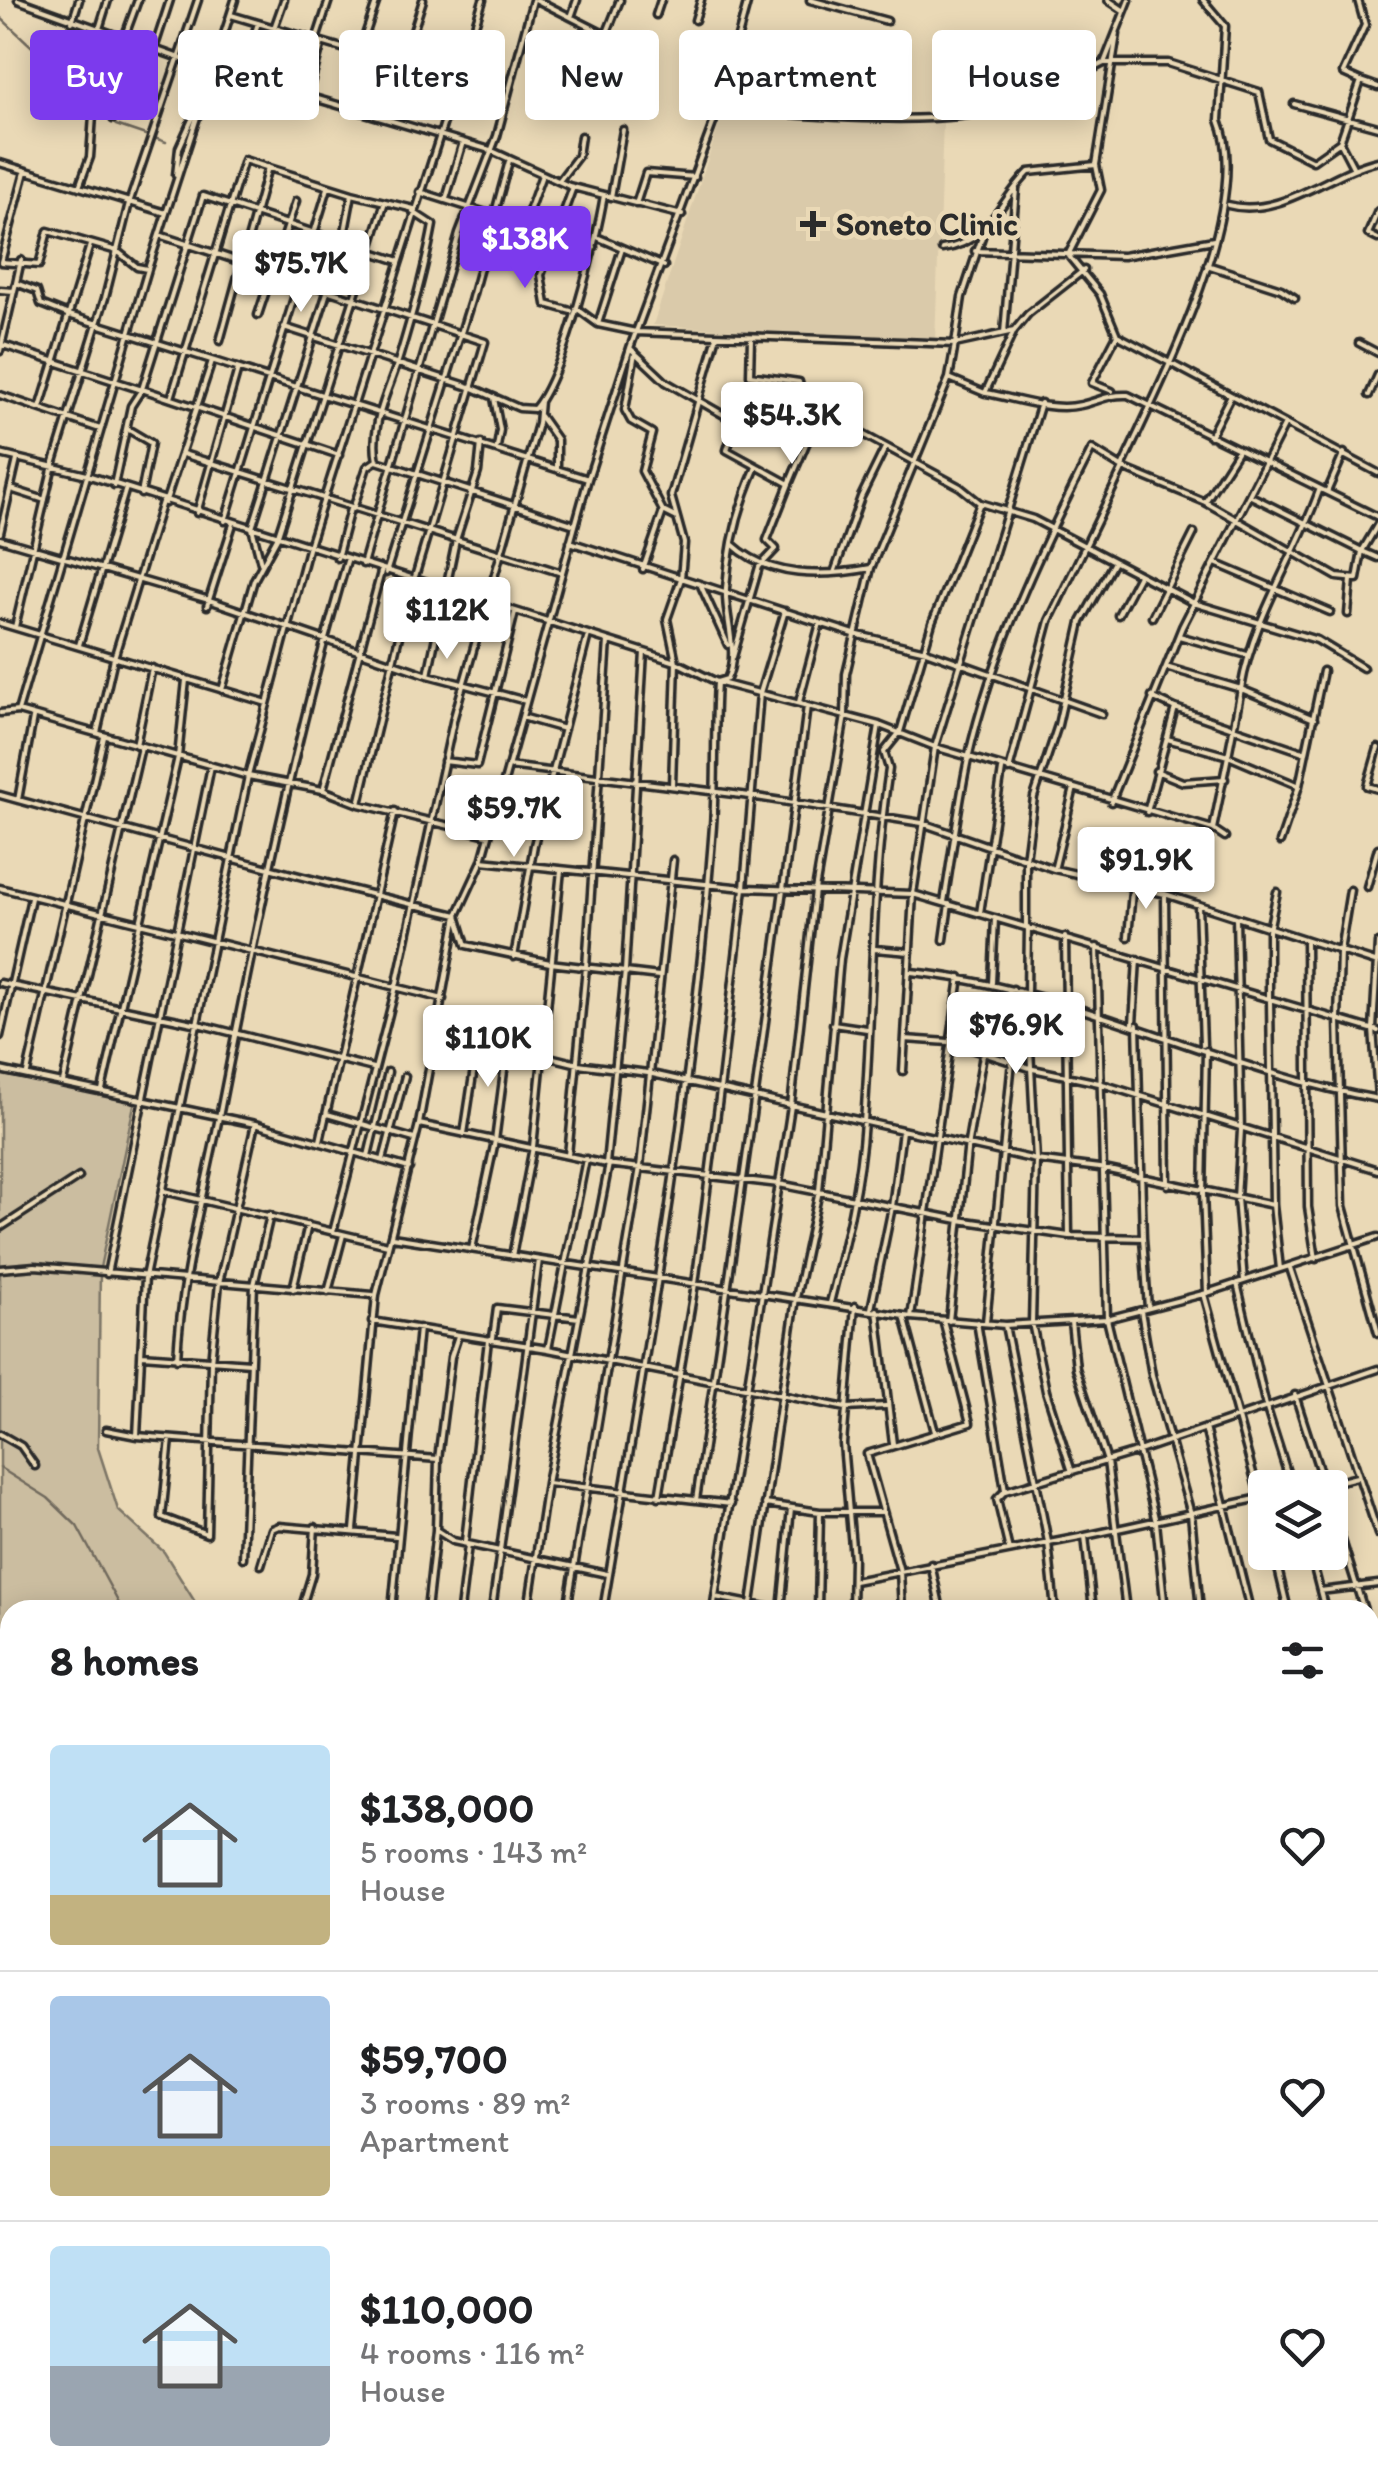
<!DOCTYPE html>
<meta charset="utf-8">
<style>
:root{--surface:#fff;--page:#f6f6f6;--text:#202124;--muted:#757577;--line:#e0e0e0;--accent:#7c3aed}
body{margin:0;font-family:Itim,sans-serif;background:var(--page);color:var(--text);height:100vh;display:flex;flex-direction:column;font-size:38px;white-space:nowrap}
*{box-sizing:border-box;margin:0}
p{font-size:32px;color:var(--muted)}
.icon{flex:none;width:55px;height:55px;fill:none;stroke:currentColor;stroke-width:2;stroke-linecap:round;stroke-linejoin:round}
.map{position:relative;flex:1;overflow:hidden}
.panel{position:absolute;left:0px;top:1600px;width:1380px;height:892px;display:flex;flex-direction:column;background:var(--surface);border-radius:30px 30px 0 0;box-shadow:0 5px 25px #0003}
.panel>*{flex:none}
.guide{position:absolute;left:30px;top:30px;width:1320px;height:90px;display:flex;gap:20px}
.buttons{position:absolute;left:1248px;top:1470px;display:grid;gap:20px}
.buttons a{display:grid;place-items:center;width:100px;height:100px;border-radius:10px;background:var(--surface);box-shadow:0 5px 25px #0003;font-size:50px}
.price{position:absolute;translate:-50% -85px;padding:0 22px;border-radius:10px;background:#fff;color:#222;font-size:32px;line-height:65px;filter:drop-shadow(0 2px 5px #0008)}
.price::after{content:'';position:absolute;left:50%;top:60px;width:30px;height:22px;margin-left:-15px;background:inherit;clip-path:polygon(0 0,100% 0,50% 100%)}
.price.current{background:var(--accent);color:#fff}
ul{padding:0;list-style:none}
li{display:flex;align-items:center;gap:30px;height:250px;padding:0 50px}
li+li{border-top:2px solid var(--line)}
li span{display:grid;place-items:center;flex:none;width:280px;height:200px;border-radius:10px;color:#555}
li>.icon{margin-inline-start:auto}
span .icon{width:120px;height:120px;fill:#fffc;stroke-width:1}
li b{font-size:42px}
h2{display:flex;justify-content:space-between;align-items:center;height:120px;padding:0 50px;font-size:42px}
.chip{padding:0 35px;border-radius:10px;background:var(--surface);box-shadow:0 5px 25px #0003;font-size:35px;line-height:90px}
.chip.current{background:var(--accent);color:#fff}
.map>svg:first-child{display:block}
</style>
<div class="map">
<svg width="1378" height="2492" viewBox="0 0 1378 2492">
<rect width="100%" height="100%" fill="#ead9b6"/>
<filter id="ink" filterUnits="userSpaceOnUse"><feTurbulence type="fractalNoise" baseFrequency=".01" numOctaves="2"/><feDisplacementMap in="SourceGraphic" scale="20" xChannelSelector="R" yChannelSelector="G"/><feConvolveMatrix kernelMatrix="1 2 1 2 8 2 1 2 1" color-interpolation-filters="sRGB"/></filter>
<g filter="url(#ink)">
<path fill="#dacaaa" d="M722,116L943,123L935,342L653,325Z"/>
<path fill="#cbbda0" stroke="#7b7466" stroke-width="2.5" d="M0,1074L135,1100L100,1268L98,1448L118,1510L164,1552L200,1610H10V2482H956L958,2492H0Z"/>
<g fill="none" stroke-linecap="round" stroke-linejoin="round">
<path stroke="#716a5d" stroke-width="2.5" d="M0,17L116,125L166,142
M0,1468L48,1498L77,1526L122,1609
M0,1706L10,1707
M907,2482H916
M639,2492L642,2482
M930,2492L931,2482"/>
<g stroke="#2b2b2b" stroke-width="11">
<path id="minor" d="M18,0L179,58L490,150L569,186L682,215
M537,0L606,35L620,0
M810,0L887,21
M1108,0L1123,10
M231,15L456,82
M656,15L661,0
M571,17L577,0
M695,20L701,0
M72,22L79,0
M274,28L284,0
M99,29L108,0
M124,38L138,0
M316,40L329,0
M154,49L170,0
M359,53L377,0
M1104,63H1168L1259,92L1269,139L1313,161L1340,142L1353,167
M402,66L423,0
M241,76L258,23
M1361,81L1378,87
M83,91L108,34
M308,95L322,42
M1294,104L1378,127
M718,110C799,113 930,129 1005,108C1040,99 1072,79 1104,63L1129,0
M360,111L374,58
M113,119L141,45
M1340,142L1361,81L1343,73L1365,25L1358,0
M0,163L166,213
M1096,165L1101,190L1068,255L1100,294L1117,335L1378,473
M25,172L1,262L39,265L48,231L117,251L137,267L147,269
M176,175L179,148L199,104
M559,181L578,156L581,136
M79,187L90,157L94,102
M420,192L594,247
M611,197L623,130
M446,199L463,142
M636,204L646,173L695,177
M1228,205C1280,219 1331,171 1378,161
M1378,211L1368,234L1378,239
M413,212L433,225C425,269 413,312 400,355C390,389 369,424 377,461L575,525
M525,222L542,175
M159,235L485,342L406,607L359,804
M599,238L664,266
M942,249C990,243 999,201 1029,172L1096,165L1117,34
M975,251L1123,256L1214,240
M1207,265L1281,289L1295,298
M16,283L21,260
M0,290L14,291L16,283L37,291L41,304L69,315L588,479
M576,308L598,324L636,332L955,344L949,378
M571,311L546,304L541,275L573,187
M258,315L296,201
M598,324L622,249
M284,327L473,388L519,408L534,409C562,379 597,240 604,195
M1014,331L1028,314L1084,270
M1004,333L1016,189
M751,338L750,375L799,382L803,400L814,403L820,411L960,487L980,503L1033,519L1196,604
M220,341L268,167
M1359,343L1378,353
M0,344L142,390
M631,349L666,382L736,422L727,450L789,484L767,540L776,549L759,567L733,657
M0,351L14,291
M635,353L625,410L631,421L652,433L642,471L663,511L675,517
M142,389L339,455
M1112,391L1092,383L1117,335
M986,393C1015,398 1051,412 1081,405C1099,401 1109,394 1128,395L1378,517
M0,395L100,429
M1369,395L1378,375
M171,398L244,160L352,194
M494,398L500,430L497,447
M40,408L90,245
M540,416L557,440V469
M129,430L151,443L141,494
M1210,436L1230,397
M0,454L87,475L676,662L717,682L879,725L935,747L1213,829L1225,837
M183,454L562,573
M1123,465C1160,383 1254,206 1219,120L1225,26L1203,0
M789,484L820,411
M114,485L131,406L142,389L203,196L399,261
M11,489L45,500
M1327,492L1344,453
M1249,495L1362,551L1378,524
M1205,502L1237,452
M165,503L212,361
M353,509L367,467L376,461
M197,513L238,369
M225,521L328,188
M0,533L17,460
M0,539L209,600L428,675L526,701
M570,542L854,634L926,651L1102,714
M732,544C770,579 823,577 871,568
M337,558L350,509
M261,563L252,528L343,242L352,194L414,209
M1215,563L1330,612
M363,564L459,234L497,136L533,0
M643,569L663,512
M386,573L471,301L509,161
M834,573L861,497L885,448
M701,586L728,645
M1197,604L1317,640L1363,668
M207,606L233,524
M1348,614L1351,580
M1118,615L1139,575
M1152,617L1194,533
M0,623L267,703
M15,627L53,465L105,298L129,203L198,0
M1179,636L1247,655
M79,645L126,488
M1169,668L1241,689L1228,756L1299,786L1280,842
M428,675L456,540L478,472L481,443
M222,690L254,580L277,538L384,205
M1175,708L1306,753
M18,711L148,269L235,0
M0,713L18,711L248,776L323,790L359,804L487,835
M522,717L564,729
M1314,719L1241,689C1253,617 1295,558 1319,491
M97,733L114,658L162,502
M1167,739L1228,756L1213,829
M136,745L152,668
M1378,748L1367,786L1378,789
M444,761L477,765L515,612
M508,766L750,796L922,823L1054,869L1165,894L1378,963
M1009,770L1049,621L1123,468
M1156,771L1183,782L1225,779
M672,785L676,662L667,619L681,579L684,543L671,496L717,336
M1299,786L1323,671
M323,790L381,572
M0,795C152,837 304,879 457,915L466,945L550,963L659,976
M18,800L33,718
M1111,802L1182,627L1284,426
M1147,812L1175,708L1152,697
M482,861L744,888L913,894L1378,1031
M1055,866L1074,788
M1367,887L1378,848
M0,888L443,999
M1350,890L1340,951L1338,1020L1343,1206L1378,1333
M1165,895L1168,1185
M944,902C952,855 958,806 968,759C992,651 1042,547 1092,449L1123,468L1205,502L1337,577L1357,579L1362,551L1378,558
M1198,905L1203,1045
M980,913L1002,770
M1236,918L1241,1130L1237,1198L1244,1281
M1026,926V859L1034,797L1058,725L1081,622L1114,562
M1028,927L1027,993L1036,1160L1032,1323L1046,1391L1072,1472
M1065,937L1069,1236
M1128,937L1136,845
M944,940L949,904
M1306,940L1308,1207L1316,1259
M1378,943L1373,1029L1378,1096
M1097,947L1107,1319L1156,1522L1165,1610
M875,949L910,952
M514,957L534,845L588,635
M911,972C1074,988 1219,1071 1378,1099
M0,983L198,1024L373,1068
M992,983L995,918
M1269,999V930L1277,892
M833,1024L867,1029
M1133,1024L1137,959
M437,1029L578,1064L648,1073L1036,1160L1099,1168L1273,1205L1270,1001
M0,1036L31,898
M905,1039L949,1042L1033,1069L1099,1083L1378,1170
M1206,1050L1203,1193L1207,1293
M0,1070L255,1124L409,1168
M903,1071L913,894L935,747L1041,403
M27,1073L104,737
M63,1082L141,747
M102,1090L178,757L186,680
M327,1114L414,1139
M419,1124L606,1164L779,1184L959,1220L1069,1236L1143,1238L1137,1025
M464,1134L478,1042
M320,1141L395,811
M568,1155L586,967L608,641
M368,1156L388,1072
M383,1160L405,1076
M606,1164L625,971L644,652
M164,1191L388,1245
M1273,1205L1280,1269
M0,1228L79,1177
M333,1232L396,987L454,717L538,424L540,401
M392,1237L911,1317L1005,1325L1107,1319L1207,1293L1378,1237
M1143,1238L1148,1308
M472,1249L495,1141L507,1048
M512,1256L533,1147L561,870
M1290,1268L1378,1534
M0,1269L35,1266L373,1295
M107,1274L211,766
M1237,1283L1266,1406L1292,1488
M293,1289L308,1225
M328,1292L343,1235
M1204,1294L1265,1517
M830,1303C845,1243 860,1184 864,1122C873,1005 871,886 889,769L884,752L900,732L932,623L980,503
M871,1309L892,1207L902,1131
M877,1310L893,1444
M1141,1311L1152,1375L1191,1514L1200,1610
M904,1316L935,1432
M911,1317L960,977
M372,1321L548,1349L846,1408L886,1406
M949,1321L968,1142L990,1014L994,1004L1013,989
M977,1322L1005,1490
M986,1322L1012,1061
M1071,1322L1076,1368L1107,1461L1126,1610
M1005,1325L1048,1542L1055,1610
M458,1336L451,1357L438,1459L436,1530L453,1541L607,1574
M548,1349L586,1159
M142,1355L250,1363
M177,1359C181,1274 204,1195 220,1112C256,927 294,742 347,561
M1295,1395L1325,1488
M1205,1428L1250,1610
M106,1430L137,1436L438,1459
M0,1434L21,1446L35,1466
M137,1436L145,1277L248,776L308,549L483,0
M170,1439L162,1517L207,1534L211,1362L219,1283L255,1124
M547,1483L731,1504
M1313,1488L1357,1477
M659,1497L695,1284L720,1090L744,888L760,693L785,611
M696,1500C736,1236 773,971 807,706L799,702L820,623
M1330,1502L1364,1610
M765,1504L820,1512H882
M354,1530L376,1295L419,1124L457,915L482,861L588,479L630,348L718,110L748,0
M1085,1536L1265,1497
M465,1541L488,1340L493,1338L497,1308L579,1318
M1009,1550L997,1499L1005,1491L1136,1452L1378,1369
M1274,1552L1288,1610
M1310,1552L1325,1610
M243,1558L254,1285L270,1215
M931,1564L941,1610
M261,1565L272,1529L279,1526L396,1536
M854,1581L1085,1536L1093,1610
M1320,1591L1378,1584
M715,1597L781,1610L791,1508
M301,1610L312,1574L315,1527
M392,1610L419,1328
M427,1610L436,1530
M460,1610L468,1545
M492,1610L539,1260
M528,1610L547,1483L609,1164
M567,1610L640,1167L673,860
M603,1610C647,1350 693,1089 713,826C716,780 714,729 717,682L727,679C740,652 724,618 726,588C729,544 738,507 756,467
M713,1610L791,1106L815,890L845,716L846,674L871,568L949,378L985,393L1014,331L955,344L962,297L985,228
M750,1610L796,1298L819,1191L840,959L879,725
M818,1610L820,1512
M852,1610L853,1558L843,1444L855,1306
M902,1610L900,1571L867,1454L970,1423L943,1320
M1370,1631L1378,1663
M1370,1756H1378
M1370,1800L1378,1845
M1370,1957L1378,1930
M1370,2015L1378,2017
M1370,2063L1378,2043
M1370,2094L1378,2095
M1370,2153L1378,2136
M1370,2168L1378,2171
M1370,2228L1378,2213
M1370,2291L1378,2276
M1370,2355L1378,2341
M1370,2370L1378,2375
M1370,2412L1378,2399
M1370,2446L1378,2448
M1043,2482L1064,2492
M1254,2482L1275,2492
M1000,2492L1005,2482
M1033,2492L1037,2482
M1066,2492L1070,2482
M1097,2492L1102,2482
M1125,2492L1130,2482
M1154,2492L1158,2482
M1184,2492L1188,2482
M1212,2492L1216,2482
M1268,2492L1272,2482
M1321,2492L1327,2482"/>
</g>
<g stroke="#2b2b2b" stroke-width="12">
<path id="tertiary" d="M1370,1922L1378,1924"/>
</g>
<use href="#minor" stroke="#ead9b6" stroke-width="4"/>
<use href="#tertiary" stroke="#ead9b6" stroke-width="5"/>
</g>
</g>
<path fill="#2b2b2b" stroke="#ead9b6" stroke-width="4" d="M808 209h10v10h10v10h-10v10h-10v-10h-10v-10h10z"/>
<g text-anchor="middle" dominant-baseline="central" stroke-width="9" stroke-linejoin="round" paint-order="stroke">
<g font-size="32" font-weight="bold" fill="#2b2b2b" stroke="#ead9b6" text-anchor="start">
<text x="836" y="224">Soneto Clinic</text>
</g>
</g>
</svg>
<div class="buttons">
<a><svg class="icon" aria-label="layers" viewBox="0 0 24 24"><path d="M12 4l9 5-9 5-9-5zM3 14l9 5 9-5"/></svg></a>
</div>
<b class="price current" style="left:525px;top:291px">$138K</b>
<b class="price" style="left:301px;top:315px">$75.7K</b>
<b class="price" style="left:792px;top:467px">$54.3K</b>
<b class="price" style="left:447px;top:662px">$112K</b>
<b class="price" style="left:514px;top:860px">$59.7K</b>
<b class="price" style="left:1146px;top:912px">$91.9K</b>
<b class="price" style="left:1016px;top:1077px">$76.9K</b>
<b class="price" style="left:488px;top:1090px">$110K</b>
<div class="guide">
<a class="chip current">Buy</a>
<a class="chip">Rent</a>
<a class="chip">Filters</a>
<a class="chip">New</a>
<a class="chip">Apartment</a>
<a class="chip">House</a>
</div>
<section class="panel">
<h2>8 homes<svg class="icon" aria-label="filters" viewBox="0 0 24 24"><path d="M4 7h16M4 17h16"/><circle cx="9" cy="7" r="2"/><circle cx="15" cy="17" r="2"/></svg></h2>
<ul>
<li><span style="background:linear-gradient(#bfe0f5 75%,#c2b280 0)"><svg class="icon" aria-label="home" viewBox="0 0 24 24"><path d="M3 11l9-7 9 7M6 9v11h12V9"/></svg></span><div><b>$138,000</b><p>5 rooms · 143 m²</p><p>House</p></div><svg class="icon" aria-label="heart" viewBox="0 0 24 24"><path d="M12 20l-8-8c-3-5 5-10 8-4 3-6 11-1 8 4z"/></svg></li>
<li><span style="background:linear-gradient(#a9c7e8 75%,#c2b280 0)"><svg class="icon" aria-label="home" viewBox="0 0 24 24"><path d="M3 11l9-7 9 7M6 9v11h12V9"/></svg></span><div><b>$59,700</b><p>3 rooms · 89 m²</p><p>Apartment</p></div><svg class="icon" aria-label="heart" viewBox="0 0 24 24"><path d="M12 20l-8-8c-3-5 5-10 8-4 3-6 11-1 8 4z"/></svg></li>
<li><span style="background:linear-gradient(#bfe0f5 60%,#9aa5b1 0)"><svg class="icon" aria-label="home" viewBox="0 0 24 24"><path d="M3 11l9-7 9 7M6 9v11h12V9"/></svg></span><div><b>$110,000</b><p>4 rooms · 116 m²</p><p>House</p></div><svg class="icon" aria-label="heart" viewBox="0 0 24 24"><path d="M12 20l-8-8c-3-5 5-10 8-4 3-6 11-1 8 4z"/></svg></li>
</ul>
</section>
</div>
